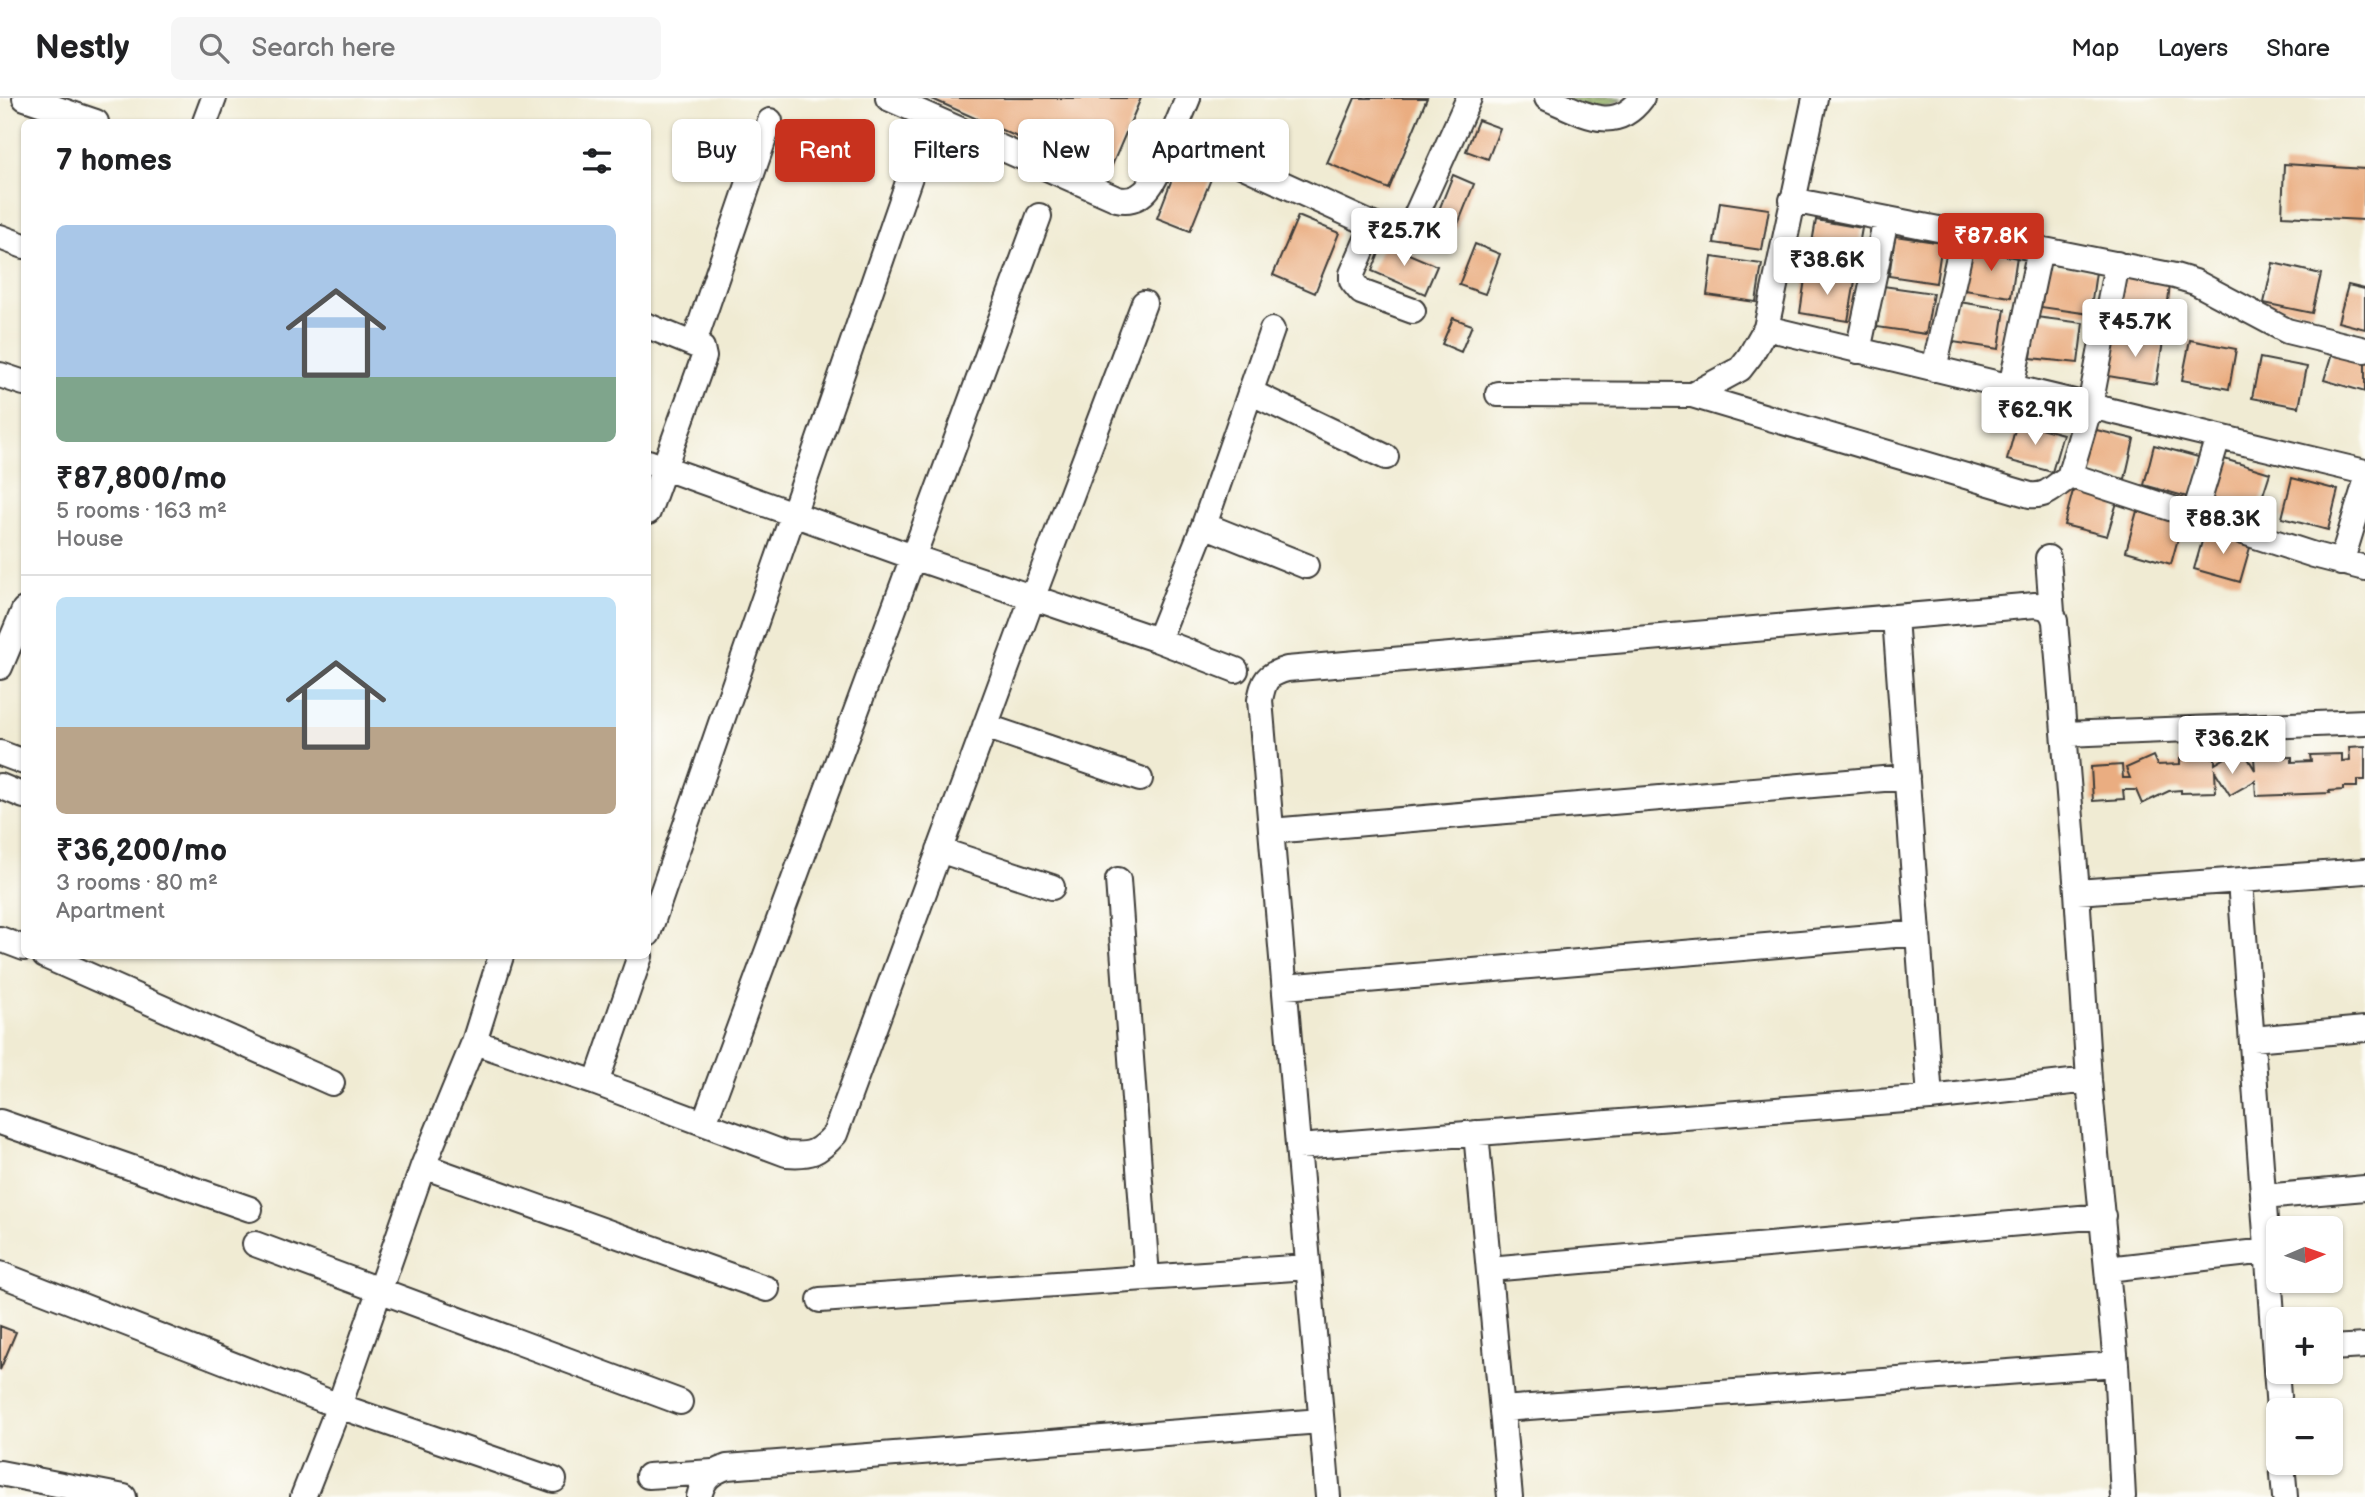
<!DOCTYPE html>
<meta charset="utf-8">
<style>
:root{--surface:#fff;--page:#f6f6f6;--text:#202124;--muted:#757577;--line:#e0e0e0;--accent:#c8321e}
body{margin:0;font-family:"Balsamiq Sans",sans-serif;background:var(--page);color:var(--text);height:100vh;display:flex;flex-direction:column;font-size:26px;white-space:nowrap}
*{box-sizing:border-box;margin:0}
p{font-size:23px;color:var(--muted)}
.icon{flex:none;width:38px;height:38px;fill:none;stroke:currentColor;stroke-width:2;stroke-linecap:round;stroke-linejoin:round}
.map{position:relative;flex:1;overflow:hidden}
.drawer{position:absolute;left:21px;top:21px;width:630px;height:840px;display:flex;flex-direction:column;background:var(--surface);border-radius:10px;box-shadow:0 2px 5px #0004}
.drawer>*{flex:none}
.guide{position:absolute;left:672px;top:21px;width:665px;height:63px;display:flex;gap:14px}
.needle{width:46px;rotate:88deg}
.buttons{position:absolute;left:2266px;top:1118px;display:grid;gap:14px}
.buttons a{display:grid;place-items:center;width:77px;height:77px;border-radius:10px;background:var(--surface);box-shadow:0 2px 5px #0004;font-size:35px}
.price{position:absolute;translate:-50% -60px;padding:0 16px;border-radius:7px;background:#fff;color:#222;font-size:23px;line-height:46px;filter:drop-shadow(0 2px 4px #0008)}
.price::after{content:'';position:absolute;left:50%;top:42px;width:21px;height:16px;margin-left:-10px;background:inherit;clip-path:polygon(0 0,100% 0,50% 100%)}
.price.current{background:var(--accent);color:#fff}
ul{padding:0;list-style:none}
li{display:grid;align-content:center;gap:14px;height:371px;padding:0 35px}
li+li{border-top:2px solid var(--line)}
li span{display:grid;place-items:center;height:217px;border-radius:10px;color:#555}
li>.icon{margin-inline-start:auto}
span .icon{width:126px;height:126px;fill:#fffc;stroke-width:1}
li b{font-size:30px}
h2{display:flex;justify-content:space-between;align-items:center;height:84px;padding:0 35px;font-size:30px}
.tag{padding:0 24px;border-radius:10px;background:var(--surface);box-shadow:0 2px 5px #0004;font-size:24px;line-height:63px}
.tag.current{background:var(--accent);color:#fff}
header{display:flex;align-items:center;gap:42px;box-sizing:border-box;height:98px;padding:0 35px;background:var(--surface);border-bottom:2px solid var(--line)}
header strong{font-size:33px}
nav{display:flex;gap:38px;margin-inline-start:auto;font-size:24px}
.search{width:490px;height:63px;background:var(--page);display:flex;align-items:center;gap:18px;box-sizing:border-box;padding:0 24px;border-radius:10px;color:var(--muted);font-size:26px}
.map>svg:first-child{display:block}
</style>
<header>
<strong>Nestly</strong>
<div class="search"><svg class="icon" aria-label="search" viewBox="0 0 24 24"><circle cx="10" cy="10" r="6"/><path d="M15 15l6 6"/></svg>Search here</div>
<nav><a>Map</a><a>Layers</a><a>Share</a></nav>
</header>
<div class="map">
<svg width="2365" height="1399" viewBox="0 0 2365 1399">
<defs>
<pattern id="forest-firs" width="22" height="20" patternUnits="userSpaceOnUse" patternTransform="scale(1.75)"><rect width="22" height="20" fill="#8eac60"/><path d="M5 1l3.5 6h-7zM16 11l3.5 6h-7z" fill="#738b4e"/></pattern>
</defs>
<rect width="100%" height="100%" fill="#fdfcf7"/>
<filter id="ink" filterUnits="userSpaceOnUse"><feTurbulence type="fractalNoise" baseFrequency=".0143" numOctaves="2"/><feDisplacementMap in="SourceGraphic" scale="14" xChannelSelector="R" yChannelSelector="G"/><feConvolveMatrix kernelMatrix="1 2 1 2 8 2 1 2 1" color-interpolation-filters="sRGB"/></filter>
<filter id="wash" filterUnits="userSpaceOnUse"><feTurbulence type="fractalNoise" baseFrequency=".00686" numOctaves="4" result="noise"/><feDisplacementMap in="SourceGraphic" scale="28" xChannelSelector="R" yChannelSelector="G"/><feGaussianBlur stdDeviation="1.57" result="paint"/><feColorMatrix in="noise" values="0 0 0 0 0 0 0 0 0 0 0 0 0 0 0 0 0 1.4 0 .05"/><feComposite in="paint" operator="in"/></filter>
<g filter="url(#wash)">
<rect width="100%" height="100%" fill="#f0ebd3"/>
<path fill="url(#forest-firs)" stroke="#55643e" stroke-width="2" d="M1561,0H1623C1599,15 1585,9 1561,0Z"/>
<g id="blocks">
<path fill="#eaad81" d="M930,0H1141L1107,79Z
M1355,0H1427L1389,91L1327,65Z
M1478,22L1500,30L1488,61L1466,53Z
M1185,47L1219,61L1190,133L1157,120Z
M2284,66L2365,71L2364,122L2282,118Z
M1453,77L1474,86L1456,131L1435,122Z
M1720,104L1769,111L1762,152L1714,145Z
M1298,118L1339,135L1315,195L1273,177Z
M1816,122L1862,130L1855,170L1809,162Z
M1895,138L1942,145L1936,185L1889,178Z
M1383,145L1437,168L1425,196L1372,173Z
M1475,146L1500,156L1485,196L1459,187Z
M1970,151L2017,158L2011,199L1964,192Z
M1712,159L1762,166L1756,204L1707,197Z
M2273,165L2321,176L2312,215L2264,205Z
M2048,166L2096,174L2090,216L2041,209Z
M1806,174L1855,183L1848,223L1800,215Z
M2123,180L2170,187L2165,227L2118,220Z
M2348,187L2365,191V231L2338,224Z
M1883,188L1933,195L1926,236L1877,229Z
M1959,204L2005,211L1999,251L1953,244Z
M2036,219L2083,225L2078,265L2031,260Z
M1453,220L1472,227L1461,254L1442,246Z
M2114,236L2163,244L2156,286L2108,278Z
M2190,242L2236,251L2229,291L2182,282Z
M2335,246L2365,254V294L2324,282Z
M2260,260L2307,269L2299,309L2252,300Z
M2017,324L2063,336L2052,374L2007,362Z
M2088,330L2134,341L2125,381L2078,371Z
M2154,347L2202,360L2191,400L2144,387Z
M2221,360L2270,375L2257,415L2209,400Z
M2292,380L2338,392L2328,432L2282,420Z
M2074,389L2118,401L2107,438L2064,427Z
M2137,413L2182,426L2171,466L2126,453Z
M2205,433L2251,446L2240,484L2194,471Z
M2365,648V682H2357V689H2343V692L2329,693L2330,695L2256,698L2255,683L2230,697L2215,673L2216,694L2181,695V692L2169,693L2142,706L2136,692H2123L2124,701L2093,703L2091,669L2122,667L2123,680H2130L2126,670L2153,658L2157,667L2180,666V660L2215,659V666L2242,650L2255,672L2254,660L2292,659V664L2311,663L2310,657L2342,656V663L2350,662L2349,649Z
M0,1228L16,1234L0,1272Z"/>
</g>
</g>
<g filter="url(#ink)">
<use href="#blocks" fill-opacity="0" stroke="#3c3b37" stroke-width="2"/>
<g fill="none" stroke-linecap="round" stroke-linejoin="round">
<g stroke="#3c3b37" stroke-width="28">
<path id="minor" d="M25,0L96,24
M888,0L1117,101C1153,109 1161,63 1173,36
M1188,0L1173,36L1373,127C1390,134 1399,135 1413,124L1469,0
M1547,0C1581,14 1614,38 1642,0
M205,24L214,0
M1792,102L2175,178L2195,184L2287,233L2365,252
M1373,127L1352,176V183L1361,194L1413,213
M0,139L24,148
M648,228L702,250L704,259L648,414
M1766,230L2365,374
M694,245L770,23
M1858,253L1886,121
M1934,271L1964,136
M0,277L24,285
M2011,289L2040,151
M1250,294L1386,359
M1498,296L1692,297L1740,271L1750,258L1766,230L1815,0
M1692,297L2030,397C2048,399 2054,388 2069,379L2078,380L2314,457L2365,470
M648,364L913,459L1158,542L1204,427L1272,232
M2069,379L2090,308L2117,166
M2194,418L2218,339
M1204,427L1306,468
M2048,460L2052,514
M2341,465L2365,387
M1895,519L1930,1000
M1158,542L1236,572
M0,569L24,512
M985,628L1140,681
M2065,636L2365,624
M0,655L24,664
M0,688L24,698
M1271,733L1907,679
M939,752L1052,789
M1118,782L1147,1179
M2240,783L2279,1312
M2077,794L2365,773
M648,836L913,70
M0,841L24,850
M45,858L332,985
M1285,889L1918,835
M2252,941L2365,931
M474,944L596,985L786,1056C811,1058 818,1055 835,1036L1032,501L1144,205
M596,985L640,858
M0,1024L250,1111
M704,1025L1039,118
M1476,1035L1510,1399
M1298,1049L1930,1000L2089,982
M423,1068L767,1191
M2263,1099L2365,1090
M255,1146L680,1304
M1489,1171L2103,1118
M2107,1171L2267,1153
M0,1176L339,1308L423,1068L474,944L501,858
M820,1202L1308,1169
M2331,1250L2365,1248
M1502,1311L2116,1266
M2282,1365L2285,1399
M0,1375L124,1399
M648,1378L713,1374
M303,1399L339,1308L554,1382
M699,1399C703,1381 710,1375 727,1369L1321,1323
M1328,1399L1260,602C1264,582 1266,577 1287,571L2035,507C2047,508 2052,512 2055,523L2077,794L2089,982L2116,1266L2123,1399"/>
</g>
<use href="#minor" stroke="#fff" stroke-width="24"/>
</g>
</g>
</svg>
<div class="buttons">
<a><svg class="needle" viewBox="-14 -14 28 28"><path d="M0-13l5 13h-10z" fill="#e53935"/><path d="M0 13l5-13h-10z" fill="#757577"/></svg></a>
<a>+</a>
<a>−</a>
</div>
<b class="price" style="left:1404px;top:170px">₹25.7K</b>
<b class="price current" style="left:1991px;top:175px">₹87.8K</b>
<b class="price" style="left:1827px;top:199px">₹38.6K</b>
<b class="price" style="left:2135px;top:261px">₹45.7K</b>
<b class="price" style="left:2035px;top:349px">₹62.9K</b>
<b class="price" style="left:2223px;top:458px">₹88.3K</b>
<b class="price" style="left:2232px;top:678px">₹36.2K</b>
<div class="guide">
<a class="tag">Buy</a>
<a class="tag current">Rent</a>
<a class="tag">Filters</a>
<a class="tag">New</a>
<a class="tag">Apartment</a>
</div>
<section class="drawer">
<h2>7 homes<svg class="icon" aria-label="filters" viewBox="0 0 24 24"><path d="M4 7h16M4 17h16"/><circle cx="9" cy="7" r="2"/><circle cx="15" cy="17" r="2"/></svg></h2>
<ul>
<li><span style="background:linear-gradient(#a9c7e8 70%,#7fa58c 0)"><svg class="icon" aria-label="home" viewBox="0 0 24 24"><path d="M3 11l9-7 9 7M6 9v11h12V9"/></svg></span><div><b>₹87,800/mo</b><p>5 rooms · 163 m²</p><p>House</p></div></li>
<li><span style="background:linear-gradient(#bfe0f5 60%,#b9a48a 0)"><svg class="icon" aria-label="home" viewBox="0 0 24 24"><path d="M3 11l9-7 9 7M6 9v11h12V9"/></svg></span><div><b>₹36,200/mo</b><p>3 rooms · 80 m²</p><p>Apartment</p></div></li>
</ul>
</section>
</div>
